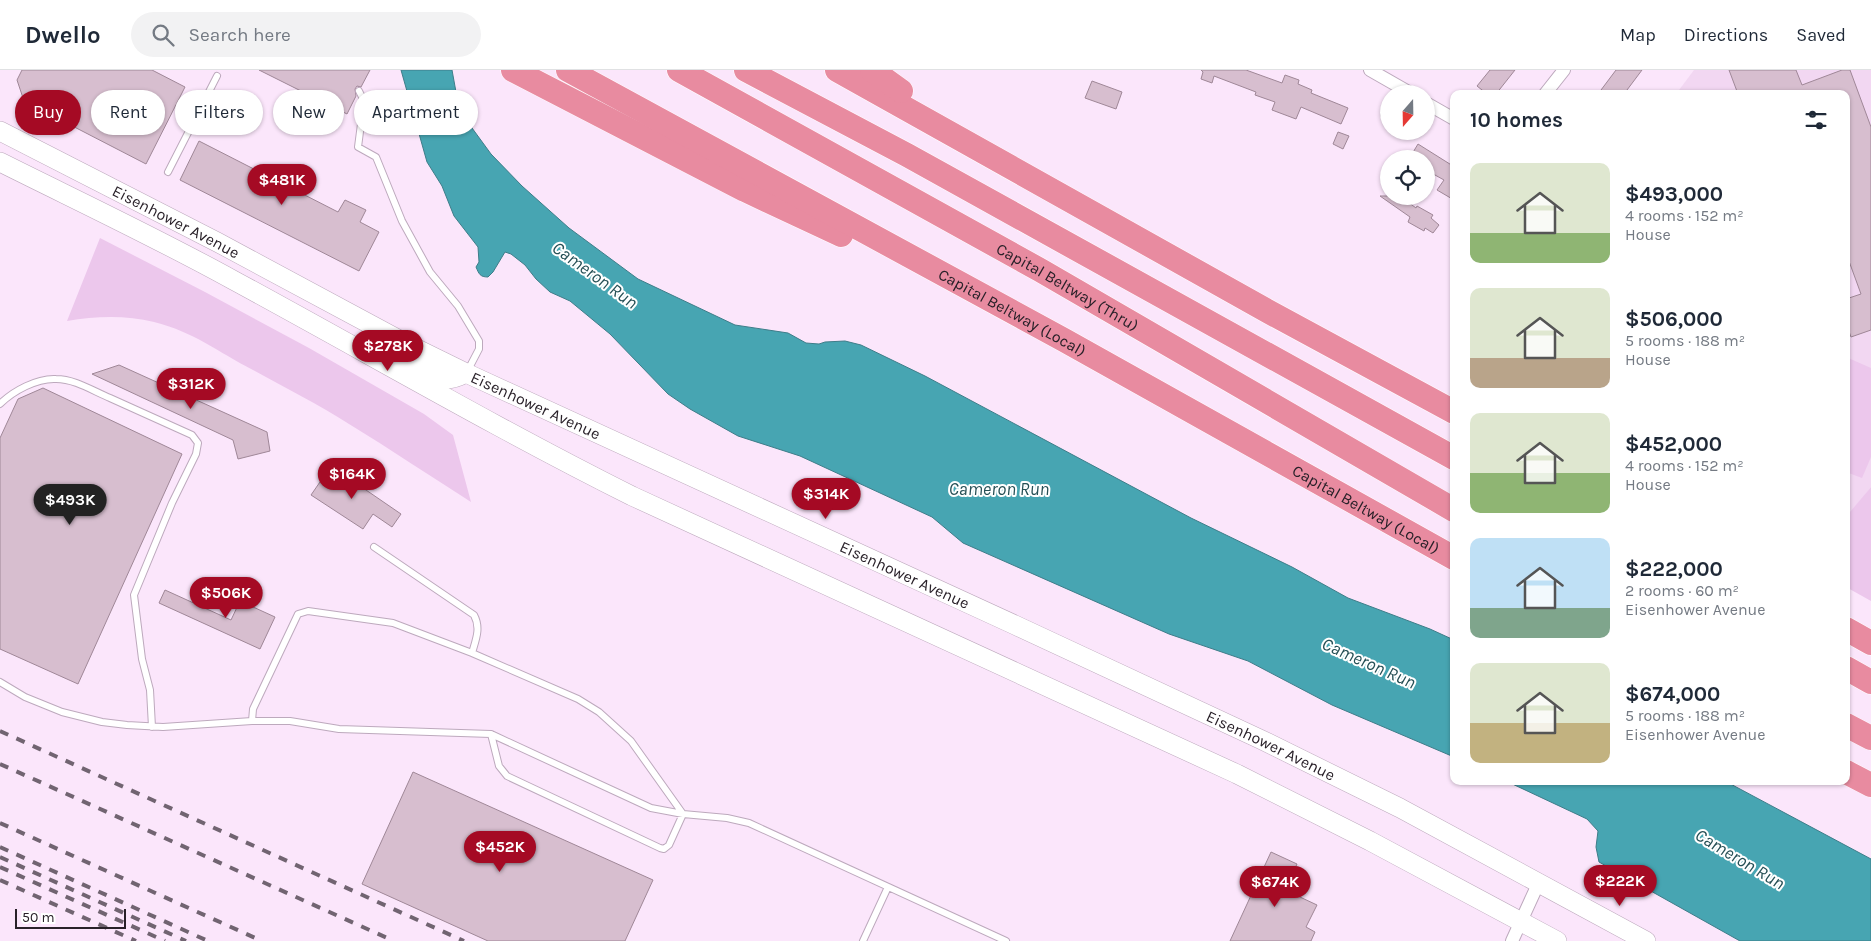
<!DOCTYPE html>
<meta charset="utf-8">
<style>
:root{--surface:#fff;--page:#f2f2f3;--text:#1f2937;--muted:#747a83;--line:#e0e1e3;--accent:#a50a24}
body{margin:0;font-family:Karla,sans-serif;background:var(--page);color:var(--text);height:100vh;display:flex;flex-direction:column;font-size:19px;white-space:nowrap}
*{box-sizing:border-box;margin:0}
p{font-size:16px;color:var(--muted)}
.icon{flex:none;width:28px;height:28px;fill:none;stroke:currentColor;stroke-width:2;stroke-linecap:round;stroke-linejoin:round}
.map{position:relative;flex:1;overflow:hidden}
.details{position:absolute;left:1450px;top:20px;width:400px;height:695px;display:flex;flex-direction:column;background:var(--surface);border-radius:10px;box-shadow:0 1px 4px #0004}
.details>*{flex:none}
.hud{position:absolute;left:15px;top:20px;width:475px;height:45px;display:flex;gap:10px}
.needle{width:32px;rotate:200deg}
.tools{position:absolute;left:1380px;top:15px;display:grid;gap:10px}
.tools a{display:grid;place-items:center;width:55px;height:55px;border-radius:50%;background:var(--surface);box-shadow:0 1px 4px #0004;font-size:25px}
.scale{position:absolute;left:15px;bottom:12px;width:111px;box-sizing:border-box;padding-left:5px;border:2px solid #292129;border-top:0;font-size:14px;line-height:18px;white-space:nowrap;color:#292129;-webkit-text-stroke:4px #fff;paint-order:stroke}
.price{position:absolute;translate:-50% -42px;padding:0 11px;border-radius:18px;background:var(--accent);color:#fff;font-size:16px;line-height:32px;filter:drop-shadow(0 1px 2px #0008)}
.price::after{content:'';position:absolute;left:50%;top:30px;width:15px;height:11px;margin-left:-8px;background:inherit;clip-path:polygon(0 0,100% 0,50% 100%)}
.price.active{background:#222;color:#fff}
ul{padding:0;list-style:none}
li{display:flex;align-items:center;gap:15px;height:125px;padding:0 20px}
li span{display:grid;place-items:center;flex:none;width:140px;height:100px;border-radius:10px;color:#555}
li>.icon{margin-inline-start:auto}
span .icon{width:60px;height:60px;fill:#fffc;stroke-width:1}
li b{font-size:21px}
h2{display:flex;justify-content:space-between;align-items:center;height:60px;padding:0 20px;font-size:21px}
.pill{padding:0 18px;border-radius:22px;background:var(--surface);box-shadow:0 1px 4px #0004;font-size:18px;line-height:45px}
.pill.active{background:var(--accent);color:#fff}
header{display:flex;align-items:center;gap:30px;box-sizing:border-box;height:70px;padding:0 25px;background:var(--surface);border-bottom:1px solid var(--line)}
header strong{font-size:24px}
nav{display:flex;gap:28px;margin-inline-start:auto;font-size:18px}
.search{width:350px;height:45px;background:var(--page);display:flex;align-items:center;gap:12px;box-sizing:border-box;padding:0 18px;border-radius:28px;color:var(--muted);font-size:19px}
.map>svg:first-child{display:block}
</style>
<header>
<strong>Dwello</strong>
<div class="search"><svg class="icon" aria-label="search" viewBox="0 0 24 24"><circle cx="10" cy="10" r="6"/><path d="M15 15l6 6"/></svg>Search here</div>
<nav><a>Map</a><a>Directions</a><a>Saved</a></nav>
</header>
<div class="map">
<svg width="1871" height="871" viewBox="0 0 1871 871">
<rect width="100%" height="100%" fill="#fbe6fb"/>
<path fill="#f2d7f2" d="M1694,0H1871V417L1850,443L1846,440V24H1676Z"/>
<path fill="#ecc7ec" d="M100,168L205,222L309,278L424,344L453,365L471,432C430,406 390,379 349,354C318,334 285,318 253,300C218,282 194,262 154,252C126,245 96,246 67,251Z
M1846,287L1871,298V387L1862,408L1846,402Z
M1871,417V531L1846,517V441L1850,442Z"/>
<path fill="#47a5b2" stroke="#3e7d89" d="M401,0H452L456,22L464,47L491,84L522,116L569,158L638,209L735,255L788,263L806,273L819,274L825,272L845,271L861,275L925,306L1191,448L1292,497L1348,528L1430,559L1454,570V687L1332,635L1248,591L1169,564L963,473L932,447L800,386L738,366L690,339L668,324L610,264L570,231L550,222L536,209L525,195L511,184L505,182L493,202L488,207C480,207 479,204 476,197L479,192L478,177L454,146L442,116L427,92Z
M1506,711H1725L1871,789V871H1740L1599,792L1596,777L1598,761L1587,749Z"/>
<path fill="#d7becf" stroke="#9f8797" d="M22,0H152L185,17L146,94L24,31L17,10Z
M259,0H370L361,17L357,16L355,19L356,26L347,44Z
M1201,0H1246L1282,13L1285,5L1299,10L1298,14L1312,20L1311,23L1348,38L1341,54L1301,37L1296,49L1272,40L1275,32L1255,25L1256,22L1214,6L1212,13L1201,9L1203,2Z
M1490,0H1515L1496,24H1487L1477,16Z
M1616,0H1642L1624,24H1598Z
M1729,0H1796L1802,15L1842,0H1850L1871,57V260L1851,267L1846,253V229L1861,224L1846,183V24H1738Z
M1092,11L1122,22L1116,39L1085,28Z
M1338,62L1349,66L1343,79L1333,74Z
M199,71L338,142L345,130L366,140L360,152L379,162L359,201L180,110Z
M1418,74L1453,96L1454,94V130L1437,120L1444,110L1426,100V89H1409Z
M1380,126H1400L1416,138L1417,136L1433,145L1431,148L1439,155L1433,163L1425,158L1424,161L1408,152L1410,147Z
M119,295L267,362L270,381L238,389L233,370L92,304Z
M43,318L182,384L78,614L0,579V368L18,329Z
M331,396L401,444L392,457L373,444L363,459L311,425Z
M165,520L231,550L240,531L275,547L260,579L159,533Z
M413,702L653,810L625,871H488L362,814Z
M1271,782L1297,794L1285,820L1317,835L1306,857L1315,862L1311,871H1230Z"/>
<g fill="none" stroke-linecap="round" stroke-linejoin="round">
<g stroke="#bda9bd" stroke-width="8">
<path id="service" d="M359,21L364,31L358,77L376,87L402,151L430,202L458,236L479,271V279L467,302
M168,102L217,6
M0,334C13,321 37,308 56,309C75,309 93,321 110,328C137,340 165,353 192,365L198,373L196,384L172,433L134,525L142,589L150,620L152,657
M374,477L474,545C481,558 476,569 472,583
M0,612L25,627L62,642L102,652L127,655L163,657L252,651H290L339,659L491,664L651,738L683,744L727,748L749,753L1006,871
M252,651L253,639L298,544L308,541L393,553L472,583L578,629L599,642L631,671L683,744L669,775L664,779L660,778L507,706L499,696L491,664
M863,871L888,817"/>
</g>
<g stroke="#bda9bd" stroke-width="14">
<path id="minor" d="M1370,0L1412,24
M1545,24L1564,0
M1426,33L1454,49
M1387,44L1389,41
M1512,871L1539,812"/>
</g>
<g stroke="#bda9bd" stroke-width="20">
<g id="secondary">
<path id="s1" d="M0,61L217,172L407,274L466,303L1015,555L1262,670L1400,738L1646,871"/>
<path d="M0,92C78,131 157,168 233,210C366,282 496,358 632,426L1237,704L1370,771L1557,871"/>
<path d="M390,284C405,291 430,308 447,309C454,309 460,306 466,303"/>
</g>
</g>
<g stroke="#fff" stroke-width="25">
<g id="motorway">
<path d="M513,0L745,120L841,165"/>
<path id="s2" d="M568,0L1064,270L1454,488"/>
<path id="s3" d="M679,0L1040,200L1454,440"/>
<path d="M746,0L907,85L1454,388"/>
<path d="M837,0L1271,243L1454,342"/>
<path d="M872,0L901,21"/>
<path d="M1846,559L1871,573"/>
<path d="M1846,598L1871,612"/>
<path d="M1846,655L1871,668"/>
<path d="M1846,702L1871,715"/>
</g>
</g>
<use href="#service" stroke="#fff" stroke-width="6"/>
<use href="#minor" stroke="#fff" stroke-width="12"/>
<use href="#secondary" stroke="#fff" stroke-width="19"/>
<use href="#motorway" stroke="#e88ba0" stroke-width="24"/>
<path stroke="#716471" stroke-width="4" stroke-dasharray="9 9" stroke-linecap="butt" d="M0,661L464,871
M0,694L394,871
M0,753L262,871
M0,777L208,871
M0,787L186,871
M0,797L165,871
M0,810L136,871"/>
</g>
<g text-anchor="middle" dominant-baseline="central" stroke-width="4" stroke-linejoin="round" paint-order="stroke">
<g font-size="16" fill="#292129" stroke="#fff">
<text stroke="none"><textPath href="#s1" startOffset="198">Eisenhower Avenue</textPath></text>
<text stroke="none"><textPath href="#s3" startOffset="445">Capital Beltway (Thru)</textPath></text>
<text stroke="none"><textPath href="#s2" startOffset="506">Capital Beltway (Local)</textPath></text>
<text stroke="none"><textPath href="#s1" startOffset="602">Eisenhower Avenue</textPath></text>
<text stroke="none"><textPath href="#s2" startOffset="911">Capital Beltway (Local)</textPath></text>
<text stroke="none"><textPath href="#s1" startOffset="1008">Eisenhower Avenue</textPath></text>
<text stroke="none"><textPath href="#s1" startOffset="1412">Eisenhower Avenue</textPath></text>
</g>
<g font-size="18" font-style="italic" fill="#265056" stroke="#fff">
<text transform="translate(595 205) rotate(36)">Cameron Run</text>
<text x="999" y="419">Cameron Run</text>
<text transform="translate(1369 593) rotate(24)">Cameron Run</text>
<text transform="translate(1740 789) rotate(31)">Cameron Run</text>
</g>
</g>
</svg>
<div class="tools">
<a><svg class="needle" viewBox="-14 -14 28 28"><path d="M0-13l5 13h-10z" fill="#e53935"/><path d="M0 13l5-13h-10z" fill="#747a83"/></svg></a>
<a><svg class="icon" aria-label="locate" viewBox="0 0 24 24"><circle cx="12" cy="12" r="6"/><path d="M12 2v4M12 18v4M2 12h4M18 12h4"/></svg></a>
</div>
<div class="scale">50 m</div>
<b class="price" style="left:282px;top:136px">$481K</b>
<b class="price" style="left:388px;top:302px">$278K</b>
<b class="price" style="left:191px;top:340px">$312K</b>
<b class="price" style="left:352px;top:430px">$164K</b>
<b class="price" style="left:826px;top:450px">$314K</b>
<b class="price active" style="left:70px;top:456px">$493K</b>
<b class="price" style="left:226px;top:549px">$506K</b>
<b class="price" style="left:500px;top:803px">$452K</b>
<b class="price" style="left:1620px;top:837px">$222K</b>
<b class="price" style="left:1275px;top:838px">$674K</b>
<div class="hud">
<a class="pill active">Buy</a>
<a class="pill">Rent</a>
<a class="pill">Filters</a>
<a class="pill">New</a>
<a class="pill">Apartment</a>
</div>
<section class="details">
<h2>10 homes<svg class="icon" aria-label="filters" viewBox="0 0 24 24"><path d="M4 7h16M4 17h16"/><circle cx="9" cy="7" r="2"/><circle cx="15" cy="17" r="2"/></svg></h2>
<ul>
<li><span style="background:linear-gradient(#dfe7d0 70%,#8fb573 0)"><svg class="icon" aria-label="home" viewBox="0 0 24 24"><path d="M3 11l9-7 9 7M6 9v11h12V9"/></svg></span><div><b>$493,000</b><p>4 rooms · 152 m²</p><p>House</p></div></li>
<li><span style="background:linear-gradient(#dfe7d0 70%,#b9a48a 0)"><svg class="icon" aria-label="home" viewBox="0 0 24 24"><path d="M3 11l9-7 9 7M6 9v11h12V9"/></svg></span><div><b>$506,000</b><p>5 rooms · 188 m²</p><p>House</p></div></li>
<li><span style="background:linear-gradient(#dfe7d0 60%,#8fb573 0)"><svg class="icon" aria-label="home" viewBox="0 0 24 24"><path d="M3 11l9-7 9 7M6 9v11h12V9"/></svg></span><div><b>$452,000</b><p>4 rooms · 152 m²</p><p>House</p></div></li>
<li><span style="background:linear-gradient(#bfe0f5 70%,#7fa58c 0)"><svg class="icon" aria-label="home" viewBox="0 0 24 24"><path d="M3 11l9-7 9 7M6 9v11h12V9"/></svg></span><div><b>$222,000</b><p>2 rooms · 60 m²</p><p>Eisenhower Avenue</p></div></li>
<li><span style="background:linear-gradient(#dfe7d0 60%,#c2b280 0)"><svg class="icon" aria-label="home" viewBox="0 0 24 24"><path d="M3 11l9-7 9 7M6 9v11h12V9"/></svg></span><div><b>$674,000</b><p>5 rooms · 188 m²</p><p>Eisenhower Avenue</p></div></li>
</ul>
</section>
</div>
